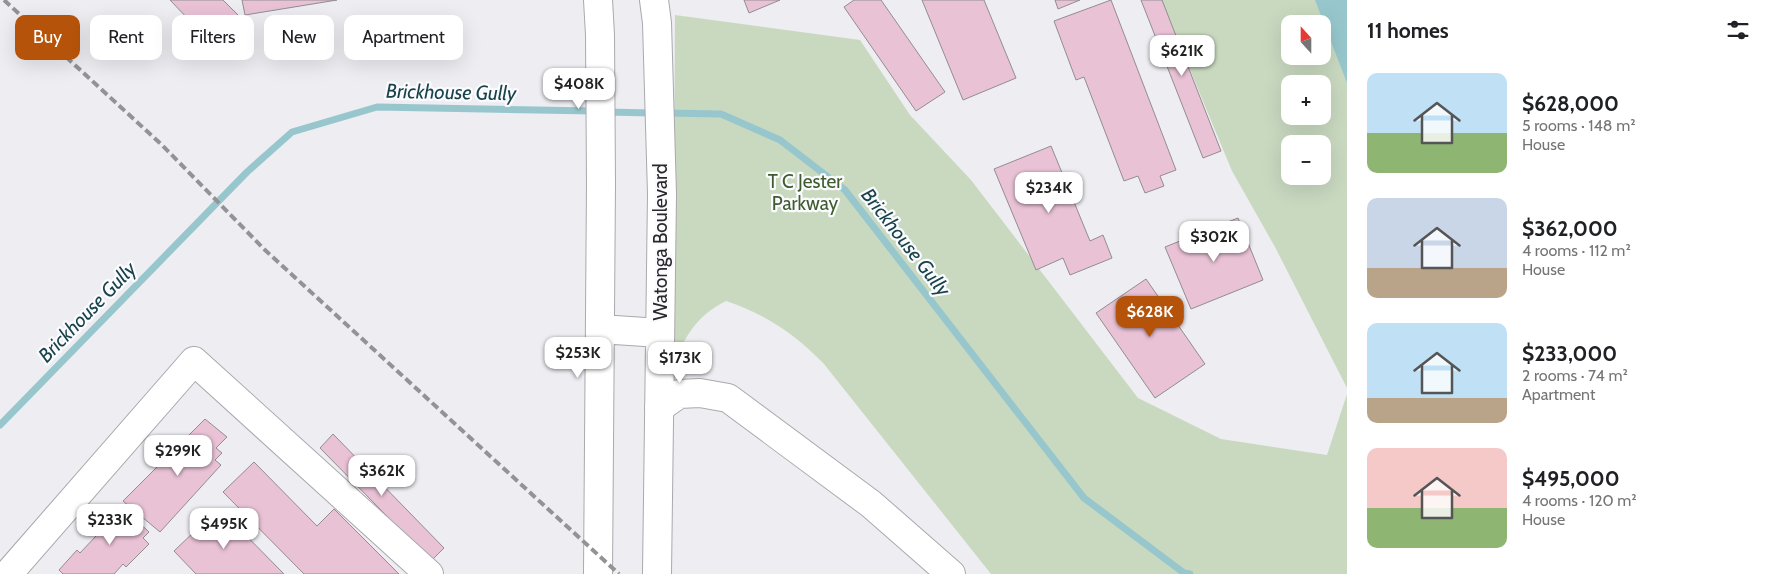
<!DOCTYPE html>
<meta charset="utf-8">
<style>
:root{--surface:#fff;--page:#f6f6f6;--text:#202124;--muted:#757577;--accent:#b45309}
body{margin:0;font-family:Cabin,sans-serif;background:var(--page);color:var(--text);height:100vh;display:flex;flex-direction:column;font-size:19px;white-space:nowrap}
*{box-sizing:border-box;margin:0}
p{font-size:16px;color:var(--muted)}
.icon{flex:none;width:28px;height:28px;fill:none;stroke:currentColor;stroke-width:2;stroke-linecap:round;stroke-linejoin:round}
.map{position:relative;flex:1;overflow:hidden}
.details{display:flex;flex-direction:column;background:var(--surface);width:425px}
.details>*{flex:none}
.hud{position:absolute;left:15px;top:15px;width:475px;height:45px;display:flex;gap:10px}
.needle{width:32px;rotate:339deg}
.fabs{position:absolute;left:1281px;top:15px;display:grid;gap:10px}
.fabs a{display:grid;place-items:center;width:50px;height:50px;border-radius:10px;background:var(--surface);box-shadow:0 5px 20px #0002;font-size:25px}
.price{position:absolute;translate:-50% -42px;padding:0 11px;border-radius:10px;background:#fff;color:#222;font-size:16px;line-height:32px;filter:drop-shadow(0 1px 2px #0008)}
.price::after{content:'';position:absolute;left:50%;top:30px;width:15px;height:11px;margin-left:-8px;background:inherit;clip-path:polygon(0 0,100% 0,50% 100%)}
.price.active{background:var(--accent);color:#fff}
ul{padding:0;list-style:none}
li{display:flex;align-items:center;gap:15px;height:125px;padding:0 20px}
li span{display:grid;place-items:center;flex:none;width:140px;height:100px;border-radius:10px;color:#555}
li>.icon{margin-inline-start:auto}
span .icon{width:60px;height:60px;fill:#fffc;stroke-width:1}
li b{font-size:21px}
h2{display:flex;justify-content:space-between;align-items:center;height:60px;padding:0 20px;font-size:21px}
.pill{padding:0 18px;border-radius:10px;background:var(--surface);box-shadow:0 5px 20px #0002;font-size:18px;line-height:45px}
.pill.active{background:var(--accent);color:#fff}
main{display:flex;flex:1;min-height:0}
.map>svg:first-child{display:block}
</style>
<main>
<div class="map">
<svg width="1347" height="574" viewBox="0 0 1347 574">
<rect width="100%" height="100%" fill="#ededf2"/>
<path fill="#c9d9c0" fill-rule="evenodd" d="M1161,0H1347V388L1275,247L1232,171ZM1290,24H1322V56H1290ZM1290,84H1322V116H1290ZM1290,144H1322V176H1290Z
M675,15L860,40L910,115L971,180L1138,398L1221,439L1327,455L1347,394V574H991L824,364C795,334 765,314 726,301C697,315 682,339 673,369Z"/>
<path fill="#97c7cd" d="M1315,0H1347V83Z"/>
<g fill="none" stroke-linecap="round" stroke-linejoin="round">
<path stroke="#97c7cd" stroke-width="7" d="M605,112L654,113
M665,113L721,114L780,140L845,190L1084,498L1184,573L1190,574
M0,425L247,172L292,132L377,107L594,111"/>
</g>
<path fill="#e9c2d6" stroke="#928d8f" d="M170,0H223L240,17L212,44Z
M242,0H337L245,15Z
M744,0H780L749,13Z
M854,0H881L945,92L916,111L844,7Z
M922,0H984L1016,78L963,100Z
M1055,0H1080L1058,9Z
M1111,0L1176,170L1160,176L1164,186L1145,193L1138,176L1124,181L1084,77L1076,80L1054,21Z
M1141,0H1162L1221,151L1203,158Z
M1051,146L1090,241L1103,235L1112,258L1070,275L1063,258L1036,270L994,169Z
M1238,218L1263,280L1191,309L1165,247Z
M1146,279L1205,364L1155,398L1096,313Z
M205,419L227,437L216,448L222,453L215,460L221,465L160,532L123,501Z
M333,434L444,548L431,561L320,448Z
M254,462L317,526L334,509L399,574H304L223,492Z
M121,506L149,532L143,538L149,544L126,567L123,564L114,574H63L59,570L77,550L80,553L96,536L92,532L110,513L112,516Z
M219,508L284,574H196L174,551Z"/>
<g fill="none" stroke-linecap="round" stroke-linejoin="round">
<g stroke="#a9a9ae" stroke-width="30">
<path id="minor" d="M659,408L679,394L700,393L728,398L871,504L951,574
M8,574L194,361L429,574"/>
</g>
<g stroke="#a9a9ae" stroke-width="30">
<path id="major" d="M598,0L600,35L601,184L598,574
M654,0L657,23L662,194L657,574
M600,329L660,333"/>
</g>
<use href="#minor" stroke="#fff" stroke-width="28"/>
<use href="#major" stroke="#fff" stroke-width="28"/>
<path stroke="#939396" stroke-width="4" stroke-dasharray="8 4" stroke-linecap="butt" d="M4,0L162,145L265,250L619,574"/>
</g>
<g text-anchor="middle" dominant-baseline="central" stroke-width="4.5" stroke-linejoin="round" paint-order="stroke">
<g font-size="19" fill="#3e5c2d" stroke="#fbfbff">
<text x="805" y="181">T C Jester<tspan x="805" dy="22">Parkway</tspan></text>
</g>
<g font-size="19" fill="#28282a" stroke="#fbfbff">
<text transform="translate(660 242) rotate(-90)">Watonga Boulevard</text>
</g>
<g font-size="20" font-style="italic" fill="#184449" stroke="#fbfbff">
<text transform="translate(451 92) rotate(1)">Brickhouse Gully</text>
<text transform="translate(906 242) rotate(52)">Brickhouse Gully</text>
<text transform="translate(87 312) rotate(-46)">Brickhouse Gully</text>
</g>
</g>
</svg>
<div class="fabs">
<a><svg class="needle" viewBox="-14 -14 28 28"><path d="M0-13l5 13h-10z" fill="#e53935"/><path d="M0 13l5-13h-10z" fill="#757577"/></svg></a>
<a>+</a>
<a>−</a>
</div>
<b class="price" style="left:1182px;top:77px">$621K</b>
<b class="price" style="left:579px;top:110px">$408K</b>
<b class="price" style="left:1049px;top:214px">$234K</b>
<b class="price" style="left:1214px;top:263px">$302K</b>
<b class="price active" style="left:1150px;top:338px">$628K</b>
<b class="price" style="left:578px;top:379px">$253K</b>
<b class="price" style="left:680px;top:384px">$173K</b>
<b class="price" style="left:178px;top:477px">$299K</b>
<b class="price" style="left:382px;top:497px">$362K</b>
<b class="price" style="left:110px;top:546px">$233K</b>
<b class="price" style="left:224px;top:550px">$495K</b>
<div class="hud">
<a class="pill active">Buy</a>
<a class="pill">Rent</a>
<a class="pill">Filters</a>
<a class="pill">New</a>
<a class="pill">Apartment</a>
</div>
</div>
<section class="details">
<h2>11 homes<svg class="icon" aria-label="filters" viewBox="0 0 24 24"><path d="M4 7h16M4 17h16"/><circle cx="9" cy="7" r="2"/><circle cx="15" cy="17" r="2"/></svg></h2>
<ul>
<li><span style="background:linear-gradient(#bfe0f5 60%,#8fb573 0)"><svg class="icon" aria-label="home" viewBox="0 0 24 24"><path d="M3 11l9-7 9 7M6 9v11h12V9"/></svg></span><div><b>$628,000</b><p>5 rooms · 148 m²</p><p>House</p></div></li>
<li><span style="background:linear-gradient(#c9d6e8 70%,#b9a48a 0)"><svg class="icon" aria-label="home" viewBox="0 0 24 24"><path d="M3 11l9-7 9 7M6 9v11h12V9"/></svg></span><div><b>$362,000</b><p>4 rooms · 112 m²</p><p>House</p></div></li>
<li><span style="background:linear-gradient(#bfe0f5 75%,#b9a48a 0)"><svg class="icon" aria-label="home" viewBox="0 0 24 24"><path d="M3 11l9-7 9 7M6 9v11h12V9"/></svg></span><div><b>$233,000</b><p>2 rooms · 74 m²</p><p>Apartment</p></div></li>
<li><span style="background:linear-gradient(#f6c9c9 60%,#8fb573 0)"><svg class="icon" aria-label="home" viewBox="0 0 24 24"><path d="M3 11l9-7 9 7M6 9v11h12V9"/></svg></span><div><b>$495,000</b><p>4 rooms · 120 m²</p><p>House</p></div></li>
</ul>
</section>
</main>
